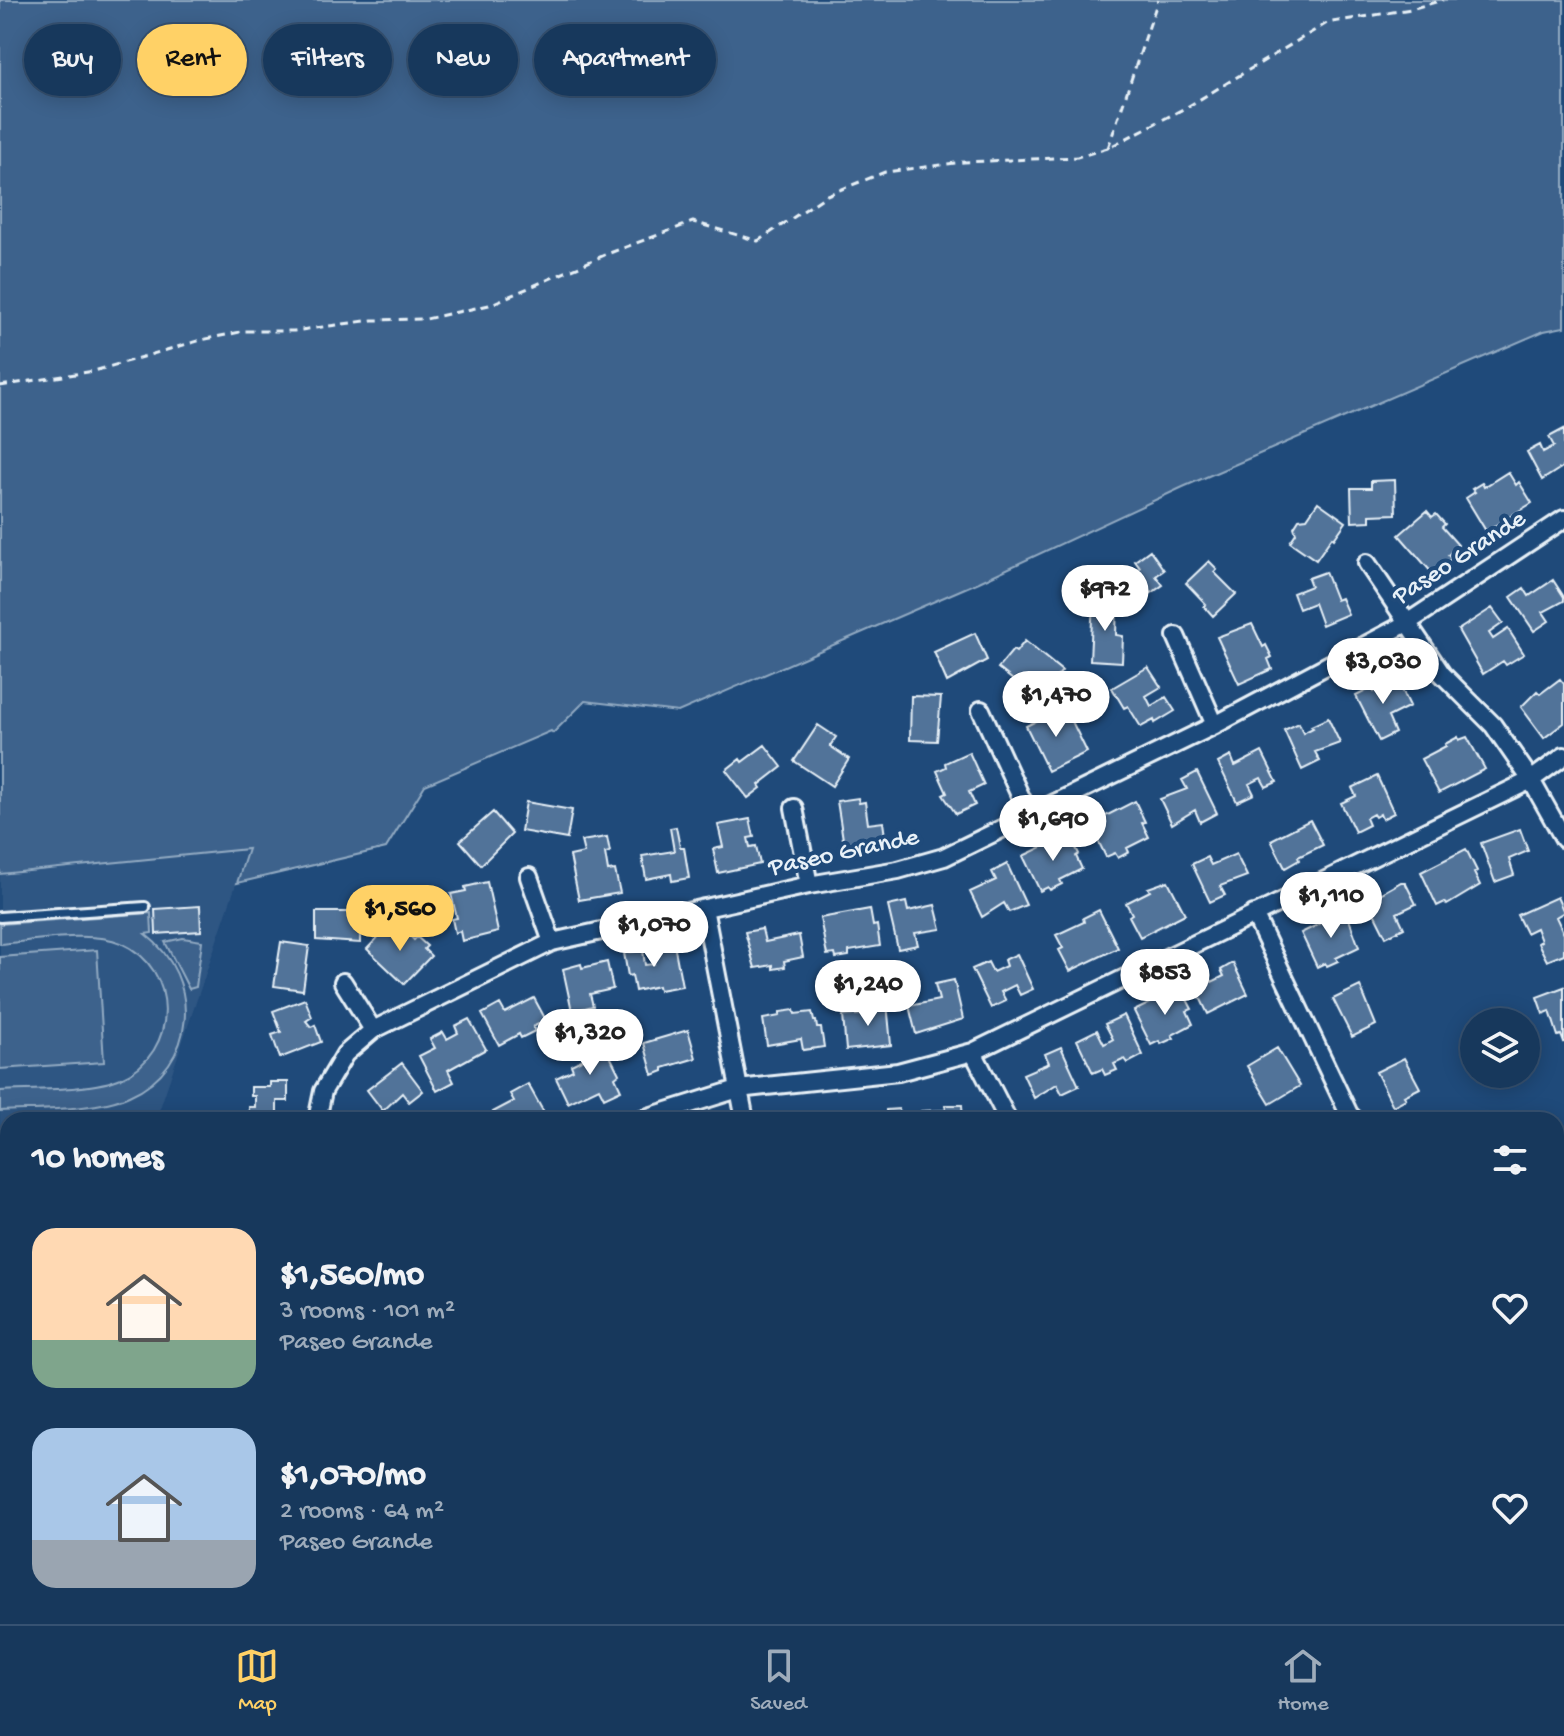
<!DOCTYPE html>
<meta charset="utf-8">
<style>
:root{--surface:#17385c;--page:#244365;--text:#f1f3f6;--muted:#9eacbb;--line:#365272;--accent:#ffd166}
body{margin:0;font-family:"Gochi Hand",sans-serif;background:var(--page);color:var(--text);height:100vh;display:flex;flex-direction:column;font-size:30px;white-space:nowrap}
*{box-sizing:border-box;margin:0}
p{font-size:26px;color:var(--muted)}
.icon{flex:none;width:44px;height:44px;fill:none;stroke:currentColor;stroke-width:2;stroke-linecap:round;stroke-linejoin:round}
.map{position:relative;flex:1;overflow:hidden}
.panel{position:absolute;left:0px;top:1112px;width:1564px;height:512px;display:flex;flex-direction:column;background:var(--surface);border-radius:24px 24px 0 0;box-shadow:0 4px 20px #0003,0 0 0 2px var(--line)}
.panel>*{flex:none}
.banner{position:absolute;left:24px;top:24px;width:800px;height:72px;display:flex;gap:16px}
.tools{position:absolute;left:1460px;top:1008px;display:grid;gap:16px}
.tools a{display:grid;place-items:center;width:80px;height:80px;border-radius:50%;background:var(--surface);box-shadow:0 4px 20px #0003,0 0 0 2px var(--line);font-size:40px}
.price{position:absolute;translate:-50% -68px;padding:0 18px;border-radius:28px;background:#fff;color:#222;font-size:26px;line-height:52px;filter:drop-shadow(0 2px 4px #0008)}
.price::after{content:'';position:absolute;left:50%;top:48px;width:24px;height:18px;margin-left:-12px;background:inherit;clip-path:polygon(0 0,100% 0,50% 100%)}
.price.current{background:var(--accent);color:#111}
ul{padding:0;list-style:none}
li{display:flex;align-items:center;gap:24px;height:200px;padding:0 32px}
li span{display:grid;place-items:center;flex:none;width:224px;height:160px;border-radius:24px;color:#555}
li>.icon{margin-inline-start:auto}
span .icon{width:96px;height:96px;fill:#fffc;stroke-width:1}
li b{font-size:34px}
h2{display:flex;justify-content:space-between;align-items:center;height:96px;padding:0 32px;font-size:34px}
.chip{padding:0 28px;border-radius:36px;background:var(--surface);box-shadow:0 4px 20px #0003,0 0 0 2px var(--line);font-size:28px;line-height:72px}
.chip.current{background:var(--accent);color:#111}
.menu{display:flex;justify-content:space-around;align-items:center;height:112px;border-top:2px solid var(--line);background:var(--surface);font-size:22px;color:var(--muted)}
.menu a{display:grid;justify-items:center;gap:4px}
.menu .current{color:var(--accent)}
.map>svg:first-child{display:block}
</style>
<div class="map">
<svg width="1564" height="1624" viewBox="0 0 1564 1624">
<rect width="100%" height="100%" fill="#1f4a7a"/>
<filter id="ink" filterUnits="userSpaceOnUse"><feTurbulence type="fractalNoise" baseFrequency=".0125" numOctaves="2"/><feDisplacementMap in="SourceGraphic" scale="16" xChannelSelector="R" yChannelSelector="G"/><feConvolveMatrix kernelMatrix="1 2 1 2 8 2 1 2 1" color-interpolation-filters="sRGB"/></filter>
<g filter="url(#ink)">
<path fill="#2e5683" d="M248,849L156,1120H8V1403L0,1407V874Z"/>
<path fill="#3c628c" stroke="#92aac2" stroke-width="2" d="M0,0H1564V327L1544,331L1183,487L979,582L678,712L585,701L553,733L551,731L425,785L386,848L237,883L248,849L0,874Z
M151,913L152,933L145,934C203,978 198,1066 129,1096C96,1111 37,1109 0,1111V1091C33,1089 92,1091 121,1078C179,1053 180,969 121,943C90,930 34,941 0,944V924Z
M183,938L202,941L196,987L189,989L165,942Z
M97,950L104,1062L0,1069V957Z
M8,1144V1347L0,1354V1145Z"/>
<path fill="#517399" stroke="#e8f1f8" stroke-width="2" d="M1564,429V466L1542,480L1527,452L1540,445L1543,452L1554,446L1549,437Z
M1508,472L1516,485L1519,482L1532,503L1486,531L1466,498L1475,492L1472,489L1482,483L1484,487Z
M1395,480L1396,514L1370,515V521L1352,522L1351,488H1371V481Z
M1318,502L1346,522L1334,539L1332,537L1316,560L1290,542L1296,533L1294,527L1299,519L1307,518Z
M1427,511L1432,517L1436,514L1445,524L1442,527L1458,545L1448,555L1451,559L1433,574L1399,535Z
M1150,550L1164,570L1156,576L1163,585L1134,605L1119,583L1140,568L1135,561Z
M1209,561L1217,569L1214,572L1236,594L1213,616L1204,606L1206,604L1186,583Z
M1325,572L1336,600L1341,598L1348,614L1322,625L1314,603L1299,609L1293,593L1311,586L1308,578Z
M1553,580L1564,597V601L1543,612L1549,621L1534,631L1511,597L1524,588L1529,596Z
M1093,600L1117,601L1116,635L1123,636L1122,662L1090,660Z
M1492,608L1503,623L1489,633L1493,639L1508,629L1524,654L1506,665L1503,661L1483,674L1458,630Z
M1252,624L1263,647L1266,645L1272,657L1268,659L1272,669L1239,684L1217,637Z
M975,633L987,660L947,682L934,652Z
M1025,641L1062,671L1038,700L998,668L1013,650L1016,652Z
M1148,667L1161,687L1146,696L1151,706L1166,697L1175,711L1155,723L1154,720L1141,727L1128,706L1124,708L1112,688Z
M1395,675L1410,706L1388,717L1395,733L1379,741L1356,696L1372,688L1374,692L1385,686L1383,681Z
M1560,679L1564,684V723L1544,738L1521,707L1537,691L1540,694Z
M911,696L941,697L937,741L910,740Z
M1065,707L1087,752L1048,771L1026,726Z
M1328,718L1340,743L1315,752L1320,761L1302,770L1284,730L1299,723L1303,733L1313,728L1311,726Z
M818,725L836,737L830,746L849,759L832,786L794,761Z
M1458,737L1459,740L1467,737L1485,769L1439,793L1421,759L1446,746L1445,744Z
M765,745L782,767L759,785L761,788L748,798L726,770L740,759L742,762Z
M969,752L984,785L969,792L975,805L956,814L943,795L947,793L937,771L946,767L945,763Z
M1262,752L1277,782L1266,787L1261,778L1249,784L1254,794L1237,802L1218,763L1231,756L1235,766Z
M1197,772L1217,813L1200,822L1195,810L1172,824L1160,799L1187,789L1182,780Z
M1377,776L1394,813L1382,819L1380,814L1375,817L1373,814L1366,818L1369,825L1355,832L1341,803L1356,796L1352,788Z
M858,798L859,803L865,802L868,824L883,822L885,836L881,837L882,846L845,852L837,801Z
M1135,801L1145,822L1142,823L1149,837L1127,848L1129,852L1118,858L1115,853L1106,857L1090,824Z
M526,802L572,810L567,839L521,831Z
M493,812L512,834L481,865L460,841Z
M750,819L754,837L748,838L750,847L756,846L760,864L718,873L713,849L723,847L718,825Z
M1310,820L1323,845L1298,857L1299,860L1285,868L1271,840Z
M676,827L680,847H684L689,878L672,881L671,874L646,879L642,856L674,851L670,828Z
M1520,829L1528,851L1509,859L1514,875L1495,882L1481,843Z
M1069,834L1079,854L1076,856L1082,869L1060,880L1062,884L1050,890L1048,887L1040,891L1023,856Z
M607,837L610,852L605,853L608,871L615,870L620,893L579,900L570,856L584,853L581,841Z
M1466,849L1477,871L1474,873L1480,885L1447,905L1445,902L1437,906L1421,872Z
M1236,854L1247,876L1220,886L1225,895L1210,902L1192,864L1207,857L1211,865Z
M1007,864L1026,905L1009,912L1004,903L982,917L970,892L996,880L992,872Z
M1168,881L1185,914L1140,937L1129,916L1132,914L1126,903L1150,891L1148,888Z
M487,882L498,932L462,941L460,931L455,933L452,919L457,918L451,894L466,891L465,887Z
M1401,882H1405L1416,904L1397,913L1404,928L1386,937L1368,901Z
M1557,897L1564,912L1556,917L1564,934V954L1547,961L1538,943L1541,941L1536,928L1526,933L1517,915Z
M906,902L908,911L935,905L941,929L915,933L918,945L898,949L888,906Z
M200,906L201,931L156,934L155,909Z
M870,909L873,926L877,925L880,946L849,951V956L836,958L835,954L827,955L820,918Z
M1099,910L1118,948L1070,971L1059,950L1063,948L1056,935L1084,922L1083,918Z
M1346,911L1359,947L1336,958L1338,961L1327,966L1325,963L1317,967L1301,933Z
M316,912H360V943L316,940Z
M397,923L414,940L417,937L427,946L424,949L431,956L404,984L367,949L383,932L386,935Z
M762,929L765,942L799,935L803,957L784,961L785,967L773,969V965L755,968L745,932Z
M281,942L309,946L303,990L274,986Z
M674,944L682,986L659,990L658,986L635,991L632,975L628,976L624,953L643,950L645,965L654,964L651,948Z
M1017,954L1033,989L1020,995L1015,985L1001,992L1006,1001L991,1008L972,969L988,962L993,972L1006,966L1004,960Z
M607,962L613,989L590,994L593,1006L572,1011L563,969L581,964L582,968Z
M1233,963L1248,994L1208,1014L1193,983L1209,975L1212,982L1224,976L1221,970Z
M954,980L963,1019L916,1034L909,1006L939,1000L935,984Z
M1360,986L1376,1025L1352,1037L1333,999Z
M1564,987V1043L1561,1035L1558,1036L1550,1011L1543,1014L1537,997Z
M1181,988L1192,1009L1187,1011L1193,1024L1172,1035L1174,1038L1161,1044L1159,1041L1151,1045L1134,1011Z
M534,998L546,1020L533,1027L535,1031L521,1038L519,1034L499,1045L482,1014L500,1004L505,1013Z
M305,999L312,1017L306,1021L311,1027L315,1025L321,1042L280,1058L272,1035L281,1032L273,1011Z
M887,1003L891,1045L846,1050L843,1016L865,1014L864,1005Z
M794,1010L795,1014L812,1012L814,1021H816L817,1028H821L824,1047L803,1050L801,1039L767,1045L763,1019L780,1016V1012Z
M1124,1015L1143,1055L1128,1063L1125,1059L1114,1064L1117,1070L1105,1075L1102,1069L1093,1073L1077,1040L1097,1030L1104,1044L1113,1039L1105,1024Z
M469,1019L486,1049L448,1070L454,1082L437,1091L419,1056L435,1048L430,1039L443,1032L447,1039L458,1033L455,1026Z
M688,1030L696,1058L663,1068V1071L653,1075L644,1043Z
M1061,1047L1079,1086L1062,1094L1057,1084L1034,1098L1023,1074L1049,1063L1045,1054Z
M606,1048L619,1074L615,1077L621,1090L604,1098L599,1088L568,1103L556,1078L573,1070L571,1065Z
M1277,1048L1300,1086L1270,1104L1247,1066Z
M1404,1058L1420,1088L1404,1096L1406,1099L1393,1106L1376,1072Z
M402,1063L423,1091L409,1102L402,1093L383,1111L367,1090Z
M270,1082H288V1101H277V1120H252L249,1118V1107H255V1096H251V1087H270Z
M528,1084L548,1120H497L493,1112L514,1101L510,1094Z
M945,1105H962L963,1120H921V1111L946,1110Z
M899,1109L900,1120H856L886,1116V1110Z
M832,1113L833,1120H782V1116Z
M1564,1365V1398L1556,1401V1368Z
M1564,1476V1508L1556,1512V1481Z
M1559,1573L1564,1586L1556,1590V1575Z
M1556,1606L1563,1619L1561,1624H1531L1527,1616H1556Z
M79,1616H90L105,1622L76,1624Z
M282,1616H307L305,1624H279Z
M382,1616H410L411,1624H384Z
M546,1616H581L570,1624L567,1622L552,1624Z
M681,1616H721L718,1618L722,1624H677L674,1621Z
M1024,1616H1064L1057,1624H1026L1028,1620Z
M1093,1616H1095L1136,1624H1091Z
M1229,1616H1281L1283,1624H1232Z
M1307,1616H1327L1310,1622Z"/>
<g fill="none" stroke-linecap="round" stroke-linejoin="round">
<g stroke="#e8f1f8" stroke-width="14">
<path id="service" d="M0,917L145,907"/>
</g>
<g stroke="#e8f1f8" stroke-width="22">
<path id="minor" d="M1367,563L1442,674L1493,725L1531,780L1564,839
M1176,636L1215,725
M981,710L1029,815
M794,808L809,885
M529,877L552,942
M704,908L745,1120
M1254,914L1349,1114L1355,1120
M343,982L373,1030
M973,1052L1008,1120
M317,1120L323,1091L345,1054L373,1030L552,942L809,885L898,870L944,857L1215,725L1407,623L1564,519
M639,1120L738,1089L898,1072L973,1052L1531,780L1564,756
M0,1422L8,1417
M1556,1439L1564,1435
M348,1616L350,1624
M633,1616L639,1624
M152,1624L155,1616"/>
</g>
<path stroke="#e8f1f8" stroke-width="3" stroke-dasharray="8 6" stroke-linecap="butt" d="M1108,148L1158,0
M0,386L94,371L201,340L245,331H294L372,320L426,319L489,305L607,254L693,222L758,241L827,195L885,172L964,162L1077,157L1108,148L1187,107L1327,23L1411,9L1443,0"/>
<use href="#service" stroke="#1f4a7a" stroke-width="8"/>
<use href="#minor" stroke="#1f4a7a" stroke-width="16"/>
</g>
</g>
<g text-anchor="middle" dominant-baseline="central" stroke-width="8" stroke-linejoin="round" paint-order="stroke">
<g font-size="26" fill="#e8f1f8" stroke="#1f4a7a">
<text transform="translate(1460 559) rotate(-33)">Paseo Grande</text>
<text transform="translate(844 854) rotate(-12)">Paseo Grande</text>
</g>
</g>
</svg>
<div class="tools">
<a><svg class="icon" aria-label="layers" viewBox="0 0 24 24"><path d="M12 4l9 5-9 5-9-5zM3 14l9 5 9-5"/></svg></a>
</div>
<b class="price" style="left:1105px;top:633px">$972</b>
<b class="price" style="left:1383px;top:706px">$3,030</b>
<b class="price" style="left:1056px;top:739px">$1,470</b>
<b class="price" style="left:1053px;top:863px">$1,690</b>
<b class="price" style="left:1331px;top:940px">$1,110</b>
<b class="price current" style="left:400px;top:953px">$1,560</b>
<b class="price" style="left:654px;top:969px">$1,070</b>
<b class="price" style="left:1165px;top:1017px">$853</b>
<b class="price" style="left:868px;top:1028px">$1,240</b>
<b class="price" style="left:590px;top:1077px">$1,320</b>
<div class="banner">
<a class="chip">Buy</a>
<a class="chip current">Rent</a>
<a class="chip">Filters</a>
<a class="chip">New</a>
<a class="chip">Apartment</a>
</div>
<section class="panel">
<h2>10 homes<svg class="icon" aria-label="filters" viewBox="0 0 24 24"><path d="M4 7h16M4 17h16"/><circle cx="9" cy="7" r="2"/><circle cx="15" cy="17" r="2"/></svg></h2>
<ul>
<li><span style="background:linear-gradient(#ffd9b3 70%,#7fa58c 0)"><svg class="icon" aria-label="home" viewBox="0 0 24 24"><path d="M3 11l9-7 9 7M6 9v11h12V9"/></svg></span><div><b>$1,560/mo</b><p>3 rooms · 101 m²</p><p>Paseo Grande</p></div><svg class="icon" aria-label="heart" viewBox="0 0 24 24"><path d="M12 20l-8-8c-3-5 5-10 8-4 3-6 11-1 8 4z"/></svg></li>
<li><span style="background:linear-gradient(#a9c7e8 70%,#9aa5b1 0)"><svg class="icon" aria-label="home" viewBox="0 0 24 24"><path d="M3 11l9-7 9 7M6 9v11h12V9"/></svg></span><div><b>$1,070/mo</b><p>2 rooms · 64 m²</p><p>Paseo Grande</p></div><svg class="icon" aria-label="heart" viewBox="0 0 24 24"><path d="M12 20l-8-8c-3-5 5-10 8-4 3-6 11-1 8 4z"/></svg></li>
</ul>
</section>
</div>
<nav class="menu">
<a class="current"><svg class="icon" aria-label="map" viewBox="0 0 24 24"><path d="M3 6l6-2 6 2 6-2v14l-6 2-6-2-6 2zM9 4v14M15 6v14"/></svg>Map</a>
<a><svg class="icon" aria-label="saved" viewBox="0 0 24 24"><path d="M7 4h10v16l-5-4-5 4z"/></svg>Saved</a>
<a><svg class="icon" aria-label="home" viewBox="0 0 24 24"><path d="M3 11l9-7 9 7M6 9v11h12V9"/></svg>Home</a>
</nav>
